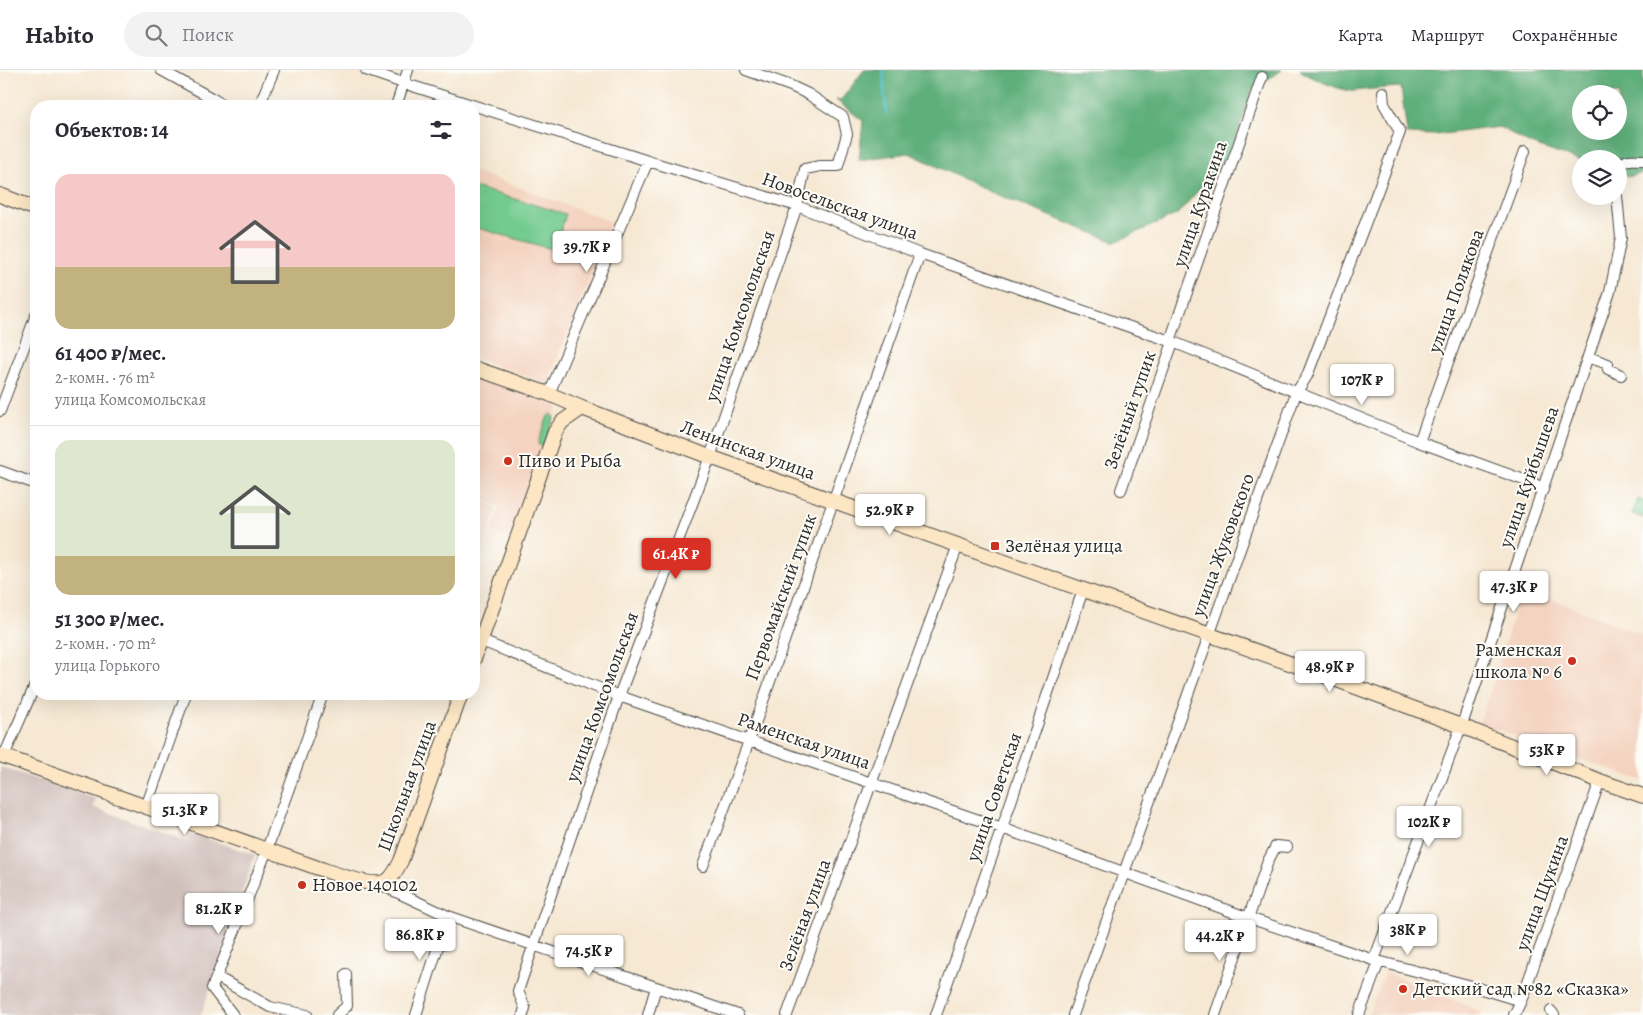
<!DOCTYPE html>
<html lang="ru">
<meta charset="utf-8">
<style>
:root{--surface:#fff;--page:#f2f2f3;--text:#2b2b33;--muted:#7c7c81;--line:#e1e1e2;--accent:#d93025}
body{margin:0;font-family:Alegreya,serif;background:var(--page);color:var(--text);height:100vh;display:flex;flex-direction:column;font-size:19px;white-space:nowrap}
*{box-sizing:border-box;margin:0}
p{font-size:16px;color:var(--muted)}
.icon{flex:none;width:28px;height:28px;fill:none;stroke:currentColor;stroke-width:2;stroke-linecap:round;stroke-linejoin:round}
.map{position:relative;flex:1;overflow:hidden}
.panel{position:absolute;left:30px;top:30px;width:450px;height:600px;display:flex;flex-direction:column;background:var(--surface);border-radius:20px;box-shadow:0 5px 20px #0002}
.panel>*{flex:none}
.fabs{position:absolute;left:1572px;top:15px;display:grid;gap:10px}
.fabs a{display:grid;place-items:center;width:55px;height:55px;border-radius:50%;background:var(--surface);box-shadow:0 5px 20px #0002;font-size:25px}
.price{position:absolute;translate:-50% -42px;padding:0 11px;border-radius:5px;background:#fff;color:#222;font-size:16px;line-height:32px;filter:drop-shadow(0 1px 2px #0008)}
.price::after{content:'';position:absolute;left:50%;top:30px;width:15px;height:11px;margin-left:-8px;background:inherit;clip-path:polygon(0 0,100% 0,50% 100%)}
.price.selected{background:var(--accent);color:#fff}
ul{padding:0;list-style:none}
li{display:grid;align-content:center;gap:10px;height:265px;padding:0 25px}
li+li{border-top:1px solid var(--line)}
li span{display:grid;place-items:center;height:155px;border-radius:15px;color:#555}
li>.icon{margin-inline-start:auto}
span .icon{width:90px;height:90px;fill:#fffc;stroke-width:1}
li b{font-size:21px}
h2{display:flex;justify-content:space-between;align-items:center;height:60px;padding:0 25px;font-size:21px}
header{display:flex;align-items:center;gap:30px;box-sizing:border-box;height:70px;padding:0 25px;background:var(--surface);border-bottom:1px solid var(--line)}
header strong{font-size:24px}
nav{display:flex;gap:28px;margin-inline-start:auto;font-size:18px}
.search{width:350px;height:45px;background:var(--page);display:flex;align-items:center;gap:12px;box-sizing:border-box;padding:0 18px;border-radius:28px;color:var(--muted);font-size:19px}
.map>svg:first-child{display:block}
</style>
<header>
<strong>Habito</strong>
<div class="search"><svg class="icon" aria-label="search" viewBox="0 0 24 24"><circle cx="10" cy="10" r="6"/><path d="M15 15l6 6"/></svg>Поиск</div>
<nav><a>Карта</a><a>Маршрут</a><a>Сохранённые</a></nav>
</header>
<div class="map">
<svg width="1643" height="945" viewBox="0 0 1643 945">
<rect width="100%" height="100%" fill="#fdfcf7"/>
<filter id="ink" filterUnits="userSpaceOnUse"><feTurbulence type="fractalNoise" baseFrequency=".02" numOctaves="2"/><feDisplacementMap in="SourceGraphic" scale="10" xChannelSelector="R" yChannelSelector="G"/><feConvolveMatrix kernelMatrix="1 2 1 2 8 2 1 2 1" color-interpolation-filters="sRGB"/></filter>
<filter id="wash" filterUnits="userSpaceOnUse"><feTurbulence type="fractalNoise" baseFrequency=".0096" numOctaves="4" result="noise"/><feDisplacementMap in="SourceGraphic" scale="20" xChannelSelector="R" yChannelSelector="G"/><feGaussianBlur stdDeviation="1.12" result="paint"/><feColorMatrix in="noise" values="0 0 0 0 0 0 0 0 0 0 0 0 0 0 0 0 0 1.4 0 .05"/><feComposite in="paint" operator="in"/></filter>
<g filter="url(#wash)">
<rect width="100%" height="100%" fill="#f6e8d3"/>
<path fill="#f4d3c0" d="M474,101L612,152L547,314L474,288Z
M474,302L559,336L508,467L492,461L500,436L474,426Z
M474,428L497,437L476,497L474,496Z
M1522,517L1643,565V711L1479,653L1492,616Z
M1385,902L1468,936L1479,941L1480,945H1368Z"/>
<path fill="#d0c0bc" d="M0,697L96,729L93,737L187,771L191,763L255,785L201,945H0Z"/>
<path fill="#73cb90" stroke="#4f7b5e" d="M474,117L566,144L555,180L474,157Z
M551,344L553,345L554,349L544,374L541,376L538,374V372L548,346Z
M1638,429L1643,431V448L1632,444Z"/>
<path fill="#5eaf7a" stroke="#446d52" fill-rule="evenodd" d="M864,0H1282L1252,20L1232,81L1178,144L1115,172L988,121L909,83L859,90L863,51L836,30H841Z
M1300,0H1643V103L1628,107L1619,104V89H1581V91L1530,74L1500,57L1434,65L1407,64L1401,17C1385,18 1370,19 1354,21C1343,22 1310,8 1300,0ZM1581,24H1619V61H1581Z"/>
<g fill="none" stroke-linecap="round" stroke-linejoin="round">
<path stroke="#53bfcd" stroke-width="2.5" d="M883,0L886,43"/>
</g>
</g>
<g filter="url(#ink)">
<g fill="none" stroke-linecap="round" stroke-linejoin="round">
<g stroke="#494744" stroke-width="12">
<path id="street" d="M161,0L226,36
M366,0L403,13L648,91L797,136L920,184L1173,272L1419,372L1535,414L1543,420
M259,36L274,0
M396,36L408,0
M1619,100C1624,87 1630,90 1643,90
M1170,271L1262,7
M1588,287L1608,294V299L1621,305
M549,324L648,91
M0,341L36,245
M1419,372L1525,81
M0,401L36,414
M1121,420L1173,272
M474,568L619,626L1002,758L1249,848L1374,890L1468,915L1521,931
M4,686L36,613
M146,737L186,624
M703,796L749,671L920,184
M379,814L448,846L738,945
M1374,890L1465,646L1610,222L1621,168L1617,126
M217,907L270,937L307,945
M1551,941L1554,945
M233,945L212,918L263,790L323,624
M337,945L347,936L346,904
M416,945L448,846
M523,945L525,938L518,921L521,912L619,626L710,387L797,136L805,99L820,96H838L847,64L843,47L808,24L791,16L746,0
M648,945L656,917
M787,945L958,475
M936,945L1002,758L1083,520
M1073,945L1296,323L1307,306L1400,62L1384,34L1383,22
M1215,945L1268,791L1276,776L1287,777
M1359,945L1379,892
M1514,945L1521,931L1600,711"/>
</g>
<g stroke="#494744" stroke-width="16">
<path id="secondary" d="M0,125L36,139
M474,298L549,324L582,338L710,387L1334,609L1461,656L1600,711L1643,726
M474,589L555,362L562,352L582,338
M0,685L318,798C333,803 374,819 387,811C393,807 398,797 401,791L461,624"/>
</g>
<use href="#street" stroke="#fff" stroke-width="10"/>
<use href="#secondary" stroke="#fce6c4" stroke-width="14"/>
</g>
</g>
<g fill="#c8321e" stroke="#fdfcf7" stroke-width="2">
<circle cx="508" cy="391" r="5"/>
<rect x="990" y="471" width="10" height="10" rx="2.5"/>
<circle cx="1572" cy="591" r="5"/>
<circle cx="302" cy="815" r="5"/>
<circle cx="1403" cy="919" r="5"/>
</g>
<g text-anchor="middle" dominant-baseline="central" stroke-width="4" stroke-linejoin="round" paint-order="stroke">
<g font-size="19" fill="#2b2b2b" stroke="#fdfcf7">
<text transform="translate(1200 134) rotate(-71)">улица Куракина</text>
<text transform="translate(840 136) rotate(20)">Новосельская улица</text>
<text transform="translate(1456 221) rotate(-70)">улица Полякова</text>
<text transform="translate(740 246) rotate(-71)">улица Комсомольская</text>
<text transform="translate(1130 340) rotate(-71)">Зелёный тупик</text>
<text transform="translate(748 380) rotate(20)">Ленинская улица</text>
<text transform="translate(1529 407) rotate(-71)">улица Куйбышева</text>
<text transform="translate(1223 475) rotate(-70)">улица Жуковского</text>
<text transform="translate(781 527) rotate(-70)">Первомайский тупик</text>
<text transform="translate(602 627) rotate(-70)">улица Комсомольская</text>
<text transform="translate(804 671) rotate(19)">Раменская улица</text>
<text transform="translate(407 716) rotate(-70)">Школьная улица</text>
<text transform="translate(994 727) rotate(-71)">улица Советская</text>
<text transform="translate(1542 823) rotate(-70)">улица Щукина</text>
<text transform="translate(805 845) rotate(-70)">Зелёная улица</text>
</g>
<g font-size="19" fill="#2b2b2b" stroke="#fdfcf7" text-anchor="start">
<text x="518" y="391">Пиво и Рыба</text>
<text x="1005" y="476">Зелёная улица</text>
<text x="1562" y="580" text-anchor="end">Раменская<tspan x="1562" dy="22">школа № 6</tspan></text>
<text x="312" y="815">Новое 140102</text>
<text x="1413" y="919">Детский сад №82 «Сказка»</text>
</g>
</g>
</svg>
<div class="fabs">
<a><svg class="icon" aria-label="locate" viewBox="0 0 24 24"><circle cx="12" cy="12" r="6"/><path d="M12 2v4M12 18v4M2 12h4M18 12h4"/></svg></a>
<a><svg class="icon" aria-label="layers" viewBox="0 0 24 24"><path d="M12 4l9 5-9 5-9-5zM3 14l9 5 9-5"/></svg></a>
</div>
<b class="price" style="left:587px;top:203px">39.7K ₽</b>
<b class="price" style="left:1362px;top:336px">107K ₽</b>
<b class="price" style="left:890px;top:466px">52.9K ₽</b>
<b class="price selected" style="left:676px;top:510px">61.4K ₽</b>
<b class="price" style="left:1514px;top:543px">47.3K ₽</b>
<b class="price" style="left:1330px;top:623px">48.9K ₽</b>
<b class="price" style="left:1547px;top:706px">53K ₽</b>
<b class="price" style="left:185px;top:766px">51.3K ₽</b>
<b class="price" style="left:1429px;top:778px">102K ₽</b>
<b class="price" style="left:219px;top:865px">81.2K ₽</b>
<b class="price" style="left:1408px;top:886px">38K ₽</b>
<b class="price" style="left:420px;top:891px">86.8K ₽</b>
<b class="price" style="left:1220px;top:892px">44.2K ₽</b>
<b class="price" style="left:589px;top:907px">74.5K ₽</b>
<section class="panel">
<h2>Объектов: 14<svg class="icon" aria-label="filters" viewBox="0 0 24 24"><path d="M4 7h16M4 17h16"/><circle cx="9" cy="7" r="2"/><circle cx="15" cy="17" r="2"/></svg></h2>
<ul>
<li><span style="background:linear-gradient(#f6c9c9 60%,#c2b280 0)"><svg class="icon" aria-label="home" viewBox="0 0 24 24"><path d="M3 11l9-7 9 7M6 9v11h12V9"/></svg></span><div><b>61 400 ₽/мес.</b><p>2-комн. · 76 m²</p><p>улица Комсомольская</p></div></li>
<li><span style="background:linear-gradient(#dfe7d0 75%,#c2b280 0)"><svg class="icon" aria-label="home" viewBox="0 0 24 24"><path d="M3 11l9-7 9 7M6 9v11h12V9"/></svg></span><div><b>51 300 ₽/мес.</b><p>2-комн. · 70 m²</p><p>улица Горького</p></div></li>
</ul>
</section>
</div>
